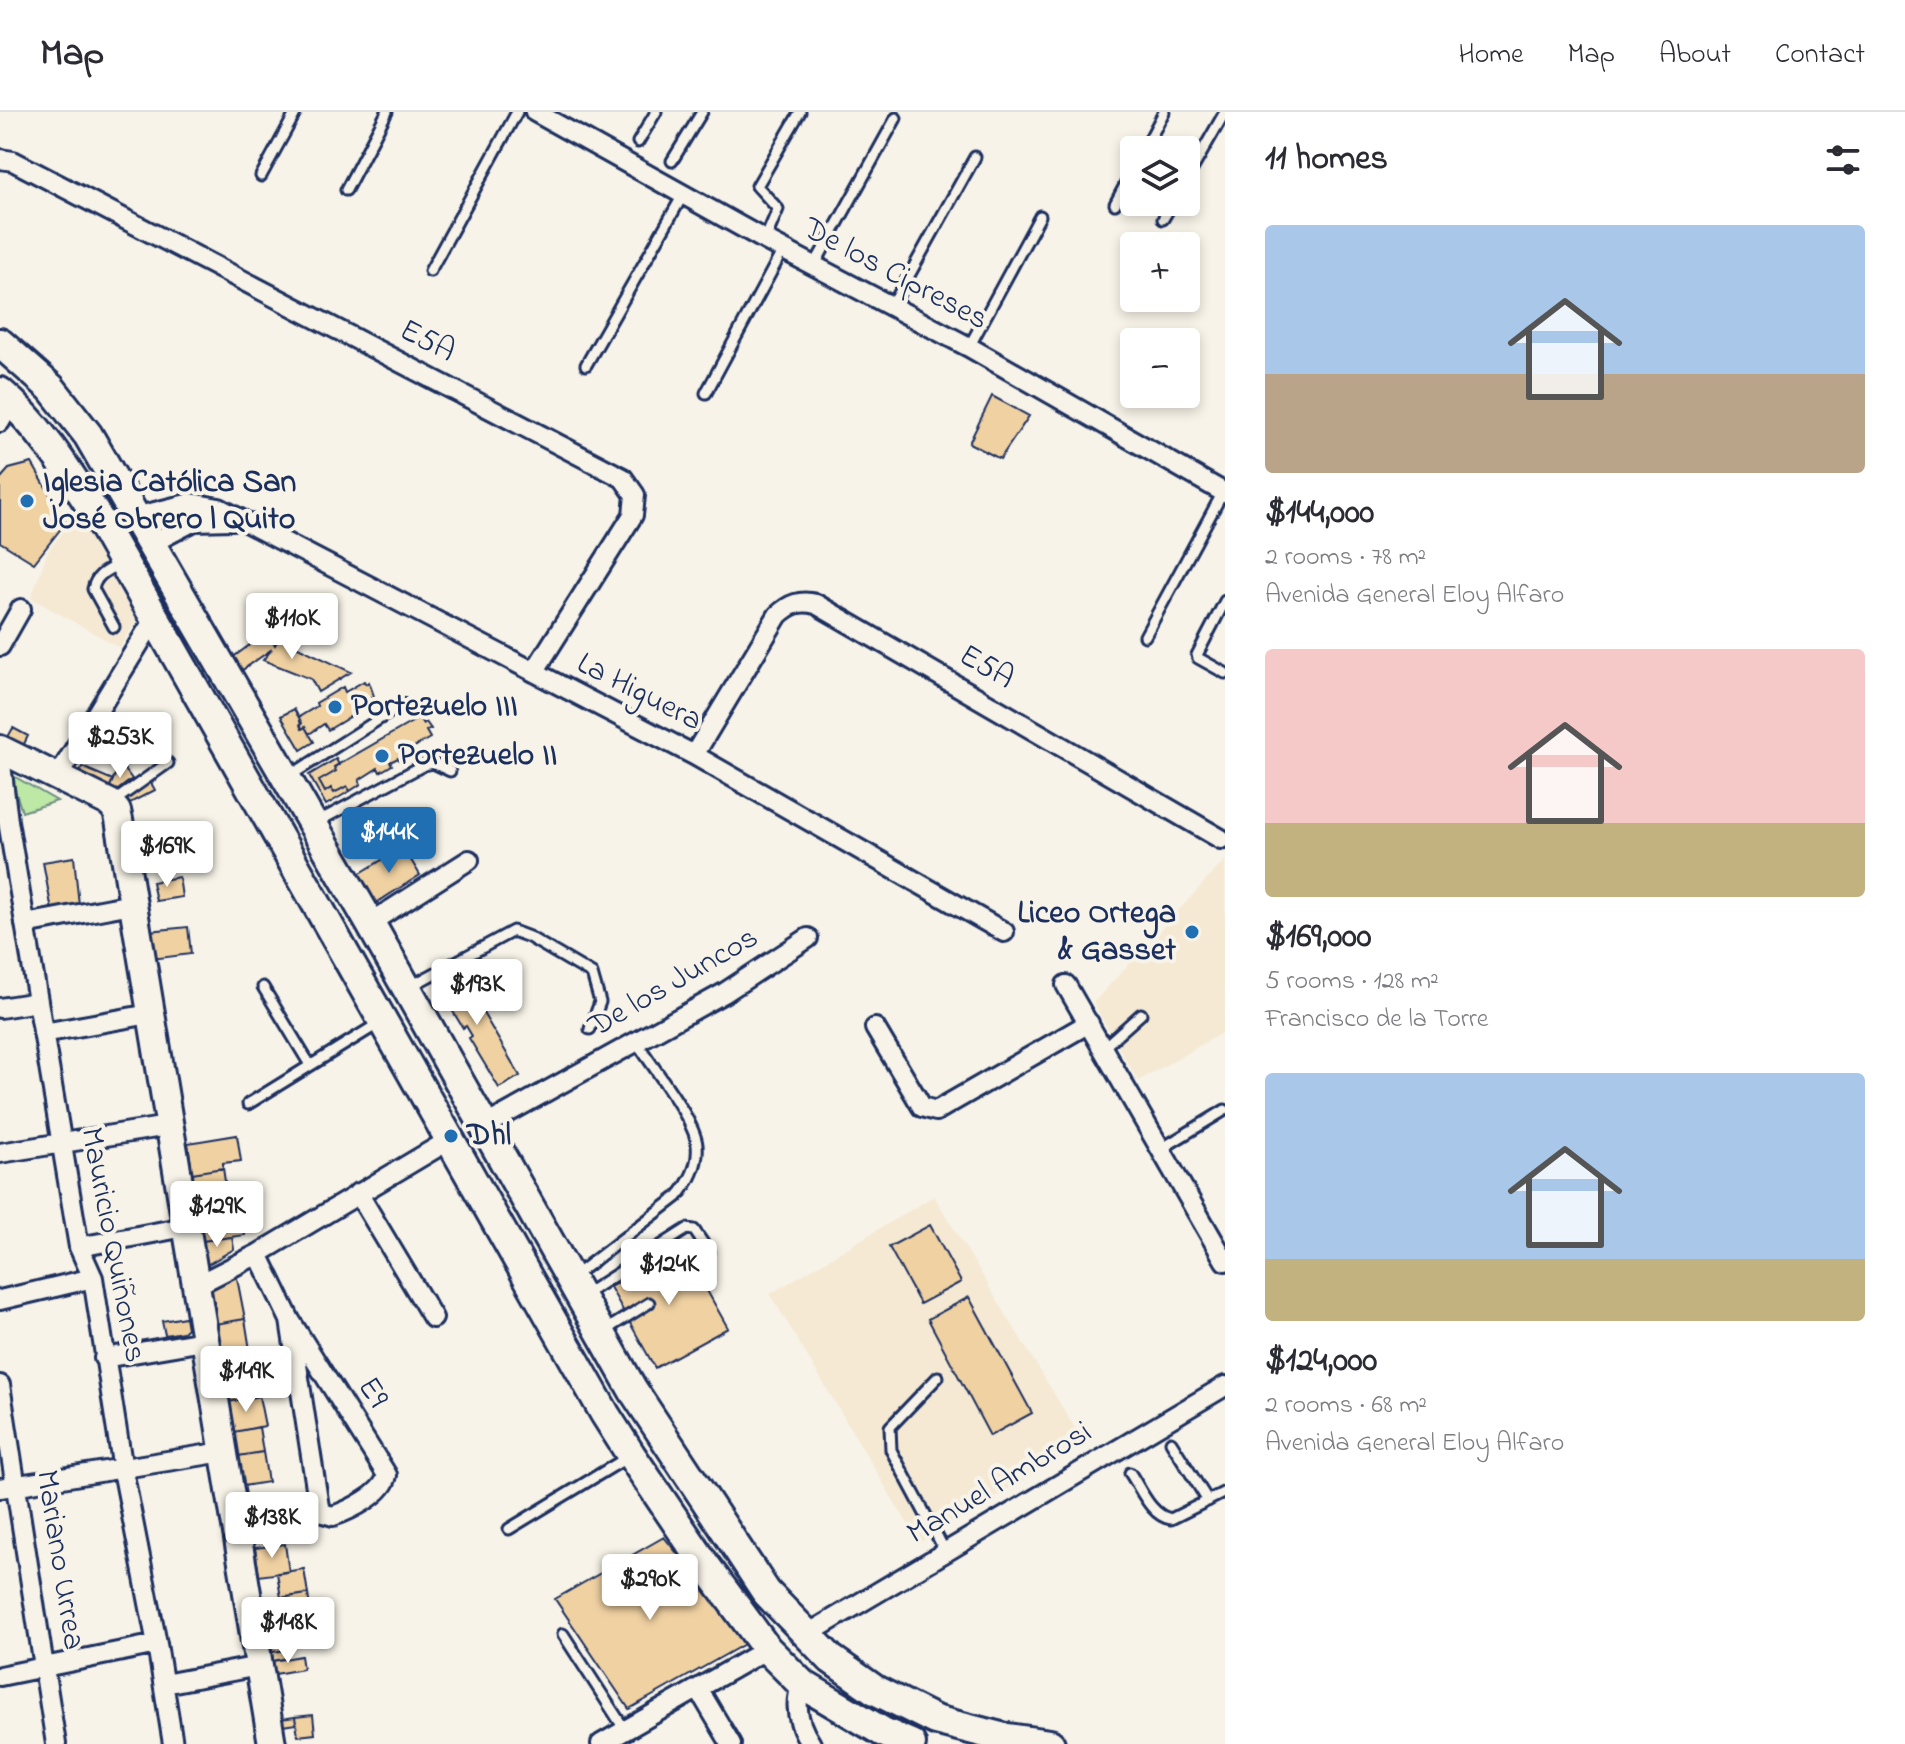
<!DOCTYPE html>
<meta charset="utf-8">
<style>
:root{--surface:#fff;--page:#f7f7f7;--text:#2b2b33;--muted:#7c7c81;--line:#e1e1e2;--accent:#1f6fb2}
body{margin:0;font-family:"Indie Flower",sans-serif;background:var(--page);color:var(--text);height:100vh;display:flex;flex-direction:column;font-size:30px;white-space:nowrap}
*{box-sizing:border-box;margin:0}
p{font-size:26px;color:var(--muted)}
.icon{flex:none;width:44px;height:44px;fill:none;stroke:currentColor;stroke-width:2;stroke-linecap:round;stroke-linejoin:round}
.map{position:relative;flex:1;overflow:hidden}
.panel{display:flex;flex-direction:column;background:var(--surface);width:680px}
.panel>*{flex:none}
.buttons{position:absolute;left:1120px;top:24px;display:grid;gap:16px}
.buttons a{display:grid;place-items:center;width:80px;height:80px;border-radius:8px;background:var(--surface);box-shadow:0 4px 12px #0003;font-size:40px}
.price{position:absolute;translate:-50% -68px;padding:0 18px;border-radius:8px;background:#fff;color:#222;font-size:26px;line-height:52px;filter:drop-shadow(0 2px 4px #0008)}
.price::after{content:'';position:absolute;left:50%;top:48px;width:24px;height:18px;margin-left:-12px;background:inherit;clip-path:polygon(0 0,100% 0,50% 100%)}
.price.current{background:var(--accent);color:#fff}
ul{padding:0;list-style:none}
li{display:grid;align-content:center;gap:16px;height:424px;padding:0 40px}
li span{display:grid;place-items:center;height:248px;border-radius:8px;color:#555}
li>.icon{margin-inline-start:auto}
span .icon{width:144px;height:144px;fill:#fffc;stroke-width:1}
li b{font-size:34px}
h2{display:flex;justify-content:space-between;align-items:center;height:96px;padding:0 40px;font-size:34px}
header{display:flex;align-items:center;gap:48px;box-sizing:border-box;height:112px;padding:0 40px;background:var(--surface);border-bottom:2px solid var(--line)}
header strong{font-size:38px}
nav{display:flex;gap:44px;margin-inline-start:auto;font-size:28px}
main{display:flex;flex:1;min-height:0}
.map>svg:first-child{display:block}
</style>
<header>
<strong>Map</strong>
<nav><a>Home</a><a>Map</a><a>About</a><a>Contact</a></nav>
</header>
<main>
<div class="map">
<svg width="1225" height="1632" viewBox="0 0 1225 1632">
<rect width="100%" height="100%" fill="#f7f3e8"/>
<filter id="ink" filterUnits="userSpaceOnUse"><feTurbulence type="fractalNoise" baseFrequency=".0125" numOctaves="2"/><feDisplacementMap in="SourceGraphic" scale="16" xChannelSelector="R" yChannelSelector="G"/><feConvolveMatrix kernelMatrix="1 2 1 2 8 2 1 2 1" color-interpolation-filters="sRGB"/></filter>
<g filter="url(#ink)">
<path fill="#f5e9d3" d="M77,399L137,507L120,536L31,486L48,439L67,415L69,405Z
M1225,748V919L1138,969L1093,891Z
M934,1084L1084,1331L919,1431L770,1182Z"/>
<path fill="#bde8a5" stroke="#6c8c82" stroke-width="2" d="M10,662L57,689L22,700Z"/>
<path fill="#f0d1a2" stroke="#1b2f5e" stroke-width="2" d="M992,284L1029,304L1000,347L969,331Z
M32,351L66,410L34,451L0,430V367L9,357Z
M266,521L275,533L279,526L351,560L318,580L311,567L263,548L272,537L241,559L232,546Z
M364,569L366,572L369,570L374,584L354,597L356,601L328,618L324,612L309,622L305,615L302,617L299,605L317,594L316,591L343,575L345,580Z
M294,597L302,611L300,613L302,617L305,615L314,630L301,638L281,604Z
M419,606L423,612L426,610L431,617L426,619L430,626L411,637L413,642L400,649L398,646L390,650L392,653L380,660L378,656L359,668L361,672L350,679L347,674L334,681L331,676L325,680L319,669L336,659L334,655Z
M13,616L28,624L20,640L4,632Z
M336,647L339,653L334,655L336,659L319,669L325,680L331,676L334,681L347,674L350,679L326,693L309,663Z
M120,651L132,667L114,681L108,679Z
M82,655L113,668L108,679L77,667Z
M150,669L155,678L128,692L123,683Z
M403,735L420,763L376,791L359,762Z
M74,745L79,793L52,799L43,750Z
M179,765L182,785L156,789L152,770Z
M188,815L191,842L152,847L149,819Z
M456,855L520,964L499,976L469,926L472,924L466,914L463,916L434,868Z
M237,1023L241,1049L223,1051V1056L192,1061L188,1031Z
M223,1056L228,1090L197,1095L192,1061Z
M240,1088L245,1123L202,1129L197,1095Z
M930,1113L961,1170L920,1192L889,1135Z
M232,1125L234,1137L205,1154L202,1129Z
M682,1134L728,1216L655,1256L610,1175Z
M236,1161L245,1207L215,1212L208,1177Z
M969,1185L1032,1301L990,1324L928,1207Z
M185,1205L187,1216L183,1220L165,1223L162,1209Z
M245,1207L250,1238L220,1243L215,1212Z
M250,1238L252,1248L222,1254L220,1243Z
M252,1248L256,1271L226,1277L222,1254Z
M256,1271L259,1284L228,1290L226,1277Z
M259,1284L265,1314L234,1320L228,1290Z
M259,1315L263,1340L238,1344L234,1320Z
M263,1340L268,1370L243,1374L238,1344Z
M267,1388L269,1402L249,1405L247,1391Z
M664,1425L748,1530L629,1597L555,1487Z
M285,1432L289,1460L259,1464L255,1436Z
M304,1457L308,1482L281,1486L277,1461Z
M308,1482L312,1511L268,1517L264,1488Z
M282,1515L286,1538L272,1540L268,1517Z
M286,1538L287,1546L273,1549L272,1540Z
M301,1544L303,1557L275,1562L273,1549Z
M313,1603L315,1622L298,1624L295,1605Z
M295,1605L296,1612L282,1614L281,1607Z"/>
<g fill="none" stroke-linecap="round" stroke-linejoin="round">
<g stroke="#1b2f5e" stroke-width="15">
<path id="lane" d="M638,30L656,0
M1144,38L1164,0
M672,49L702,0
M261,64L296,0
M1186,68L1225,0
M346,78L387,0
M1115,92L1134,56
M1163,107L1173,90
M765,128L778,97L757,74L800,0
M814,154L896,6
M430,159L517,0
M892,194L975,45
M969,235L1040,104
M586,253L683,83
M706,281L783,138
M1225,489L1197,543L1198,546L1225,561
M114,515L93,477C96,462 108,458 121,451
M1145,524L1223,380
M288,665L403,592
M113,690L168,651
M317,710L424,653L433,651L450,659
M411,874L513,819L529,825L592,862L600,890L590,917
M263,875L310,953
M1103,936L1141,902
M248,992L381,910
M1161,1037L1225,998
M574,1164L677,1085C689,1071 699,1052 697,1033C695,1008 651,953 636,929
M584,1183L687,1117L694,1118L709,1140
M604,1219L649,1191
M938,1265L890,1315L891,1338L945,1439
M1171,1330L1208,1389
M1130,1361C1141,1377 1151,1404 1171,1407L1225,1380
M509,1417L628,1345
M563,1522L625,1618"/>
</g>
<g stroke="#1b2f5e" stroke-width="24">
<path id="street" d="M535,0L765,128L969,235L1225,381
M0,47L13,49L623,366L635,383L633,403L534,560
M0,310L11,290
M135,405L191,391L219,396L694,643L1004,820
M152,431L194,409L232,408
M0,534L21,497
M694,643L778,503C790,492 800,488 816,492L1221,727
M0,644L8,709L79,1135L93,1166L123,1358L157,1532L173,1632
M57,666L156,504
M370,811L469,748
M25,812L132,792
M1066,873L1225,1149
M0,896L38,890
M875,916L922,995L936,999L1089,911
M43,921L150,902
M486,1013L724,881L808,826
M0,1041L168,1014
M358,1081L433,1206
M79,1135L185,1115
M258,1142L290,1208L387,1363C384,1382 350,1398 333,1404L323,1401L319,1395L290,1208
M195,1174L258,1142L451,1027
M0,1188L93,1166
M104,1246L204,1229
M0,1273L56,1632
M0,1376L223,1340
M806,1523L1225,1274
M0,1564L157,1532
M164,1572L259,1554
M802,1572C793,1593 799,1614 811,1632
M699,1578L731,1632
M601,1632L767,1537"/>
</g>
<g stroke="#1b2f5e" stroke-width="32">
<path id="secondary" d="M0,637L110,691L117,699L119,708L272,1632"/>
</g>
<g stroke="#1b2f5e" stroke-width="34">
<path id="primary" d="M0,231L51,276L88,323L370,811L633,1278L766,1480L831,1547L875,1578L935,1608L1001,1625L1050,1632
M0,280C41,314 71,364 100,409L605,1302L631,1343L706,1454L767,1537L802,1572L883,1620L911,1632"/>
</g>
<use href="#lane" stroke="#f7f3e8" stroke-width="9"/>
<use href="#street" stroke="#f7f3e8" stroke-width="18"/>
<use href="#secondary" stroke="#f7f3e8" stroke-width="26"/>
<use href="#primary" stroke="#f7f3e8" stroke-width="28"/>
</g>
</g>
<g fill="#1f6fb2" stroke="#f7f3e8" stroke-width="3">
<circle cx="27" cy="389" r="8"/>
<circle cx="335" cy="595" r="8"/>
<circle cx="382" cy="644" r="8"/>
<circle cx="1192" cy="820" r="8"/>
<circle cx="451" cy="1024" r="8"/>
</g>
<g text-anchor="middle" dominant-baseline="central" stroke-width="8" stroke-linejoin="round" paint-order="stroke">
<g font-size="32" fill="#1b2f5e" stroke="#f7f3e8">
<text transform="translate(895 163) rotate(28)">De los Cipreses</text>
<text transform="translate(427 230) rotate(27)">E5A</text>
<text transform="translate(986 556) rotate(30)">E5A</text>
<text transform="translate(639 581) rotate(27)">La Higuera</text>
<text transform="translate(674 871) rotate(-30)">De los Juncos</text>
<text transform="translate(112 1133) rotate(79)">Mauricio Quiñones</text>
<text transform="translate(372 1281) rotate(57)">E9</text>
<text transform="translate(1000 1372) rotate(-31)">Manuel Ambrosi</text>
<text transform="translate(59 1448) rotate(81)">Mariano Urrea</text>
</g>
<g font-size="32" font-weight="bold" fill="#1b2f5e" stroke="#f7f3e8" text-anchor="start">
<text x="43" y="371">Iglesia Católica San<tspan x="43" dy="37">José Obrero | Quito</tspan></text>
<text x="351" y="595">Portezuelo III</text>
<text x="398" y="644">Portezuelo II</text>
<text x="1176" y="802" text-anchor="end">Liceo Ortega<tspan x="1176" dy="37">&amp; Gasset</tspan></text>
<text x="467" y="1024">Dhl</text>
</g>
</g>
</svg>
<div class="buttons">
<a><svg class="icon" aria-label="layers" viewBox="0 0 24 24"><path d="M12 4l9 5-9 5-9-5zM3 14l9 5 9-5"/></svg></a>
<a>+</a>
<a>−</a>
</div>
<b class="price" style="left:292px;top:549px">$110K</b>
<b class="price" style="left:120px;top:668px">$253K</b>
<b class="price current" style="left:389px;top:763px">$144K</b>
<b class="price" style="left:167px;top:777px">$169K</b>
<b class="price" style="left:477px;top:915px">$193K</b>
<b class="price" style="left:217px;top:1137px">$129K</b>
<b class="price" style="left:669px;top:1195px">$124K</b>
<b class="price" style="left:246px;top:1302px">$149K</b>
<b class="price" style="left:272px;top:1448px">$138K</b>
<b class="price" style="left:650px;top:1510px">$290K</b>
<b class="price" style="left:288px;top:1553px">$148K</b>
</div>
<section class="panel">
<h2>11 homes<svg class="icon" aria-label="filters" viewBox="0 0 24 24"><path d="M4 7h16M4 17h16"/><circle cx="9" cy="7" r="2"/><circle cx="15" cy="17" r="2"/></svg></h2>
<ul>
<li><span style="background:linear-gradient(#a9c7e8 60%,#b9a48a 0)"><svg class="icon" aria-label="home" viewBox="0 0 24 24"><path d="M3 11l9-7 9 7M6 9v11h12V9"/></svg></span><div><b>$144,000</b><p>2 rooms · 78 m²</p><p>Avenida General Eloy Alfaro</p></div></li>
<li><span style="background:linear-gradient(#f6c9c9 70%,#c2b280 0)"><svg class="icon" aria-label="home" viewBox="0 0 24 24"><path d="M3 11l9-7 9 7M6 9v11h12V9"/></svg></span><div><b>$169,000</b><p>5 rooms · 128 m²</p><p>Francisco de la Torre</p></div></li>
<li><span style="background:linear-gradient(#a9c7e8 75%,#c2b280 0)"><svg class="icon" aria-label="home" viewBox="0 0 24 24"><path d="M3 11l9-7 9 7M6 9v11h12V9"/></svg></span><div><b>$124,000</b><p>2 rooms · 68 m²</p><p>Avenida General Eloy Alfaro</p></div></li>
</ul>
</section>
</main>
